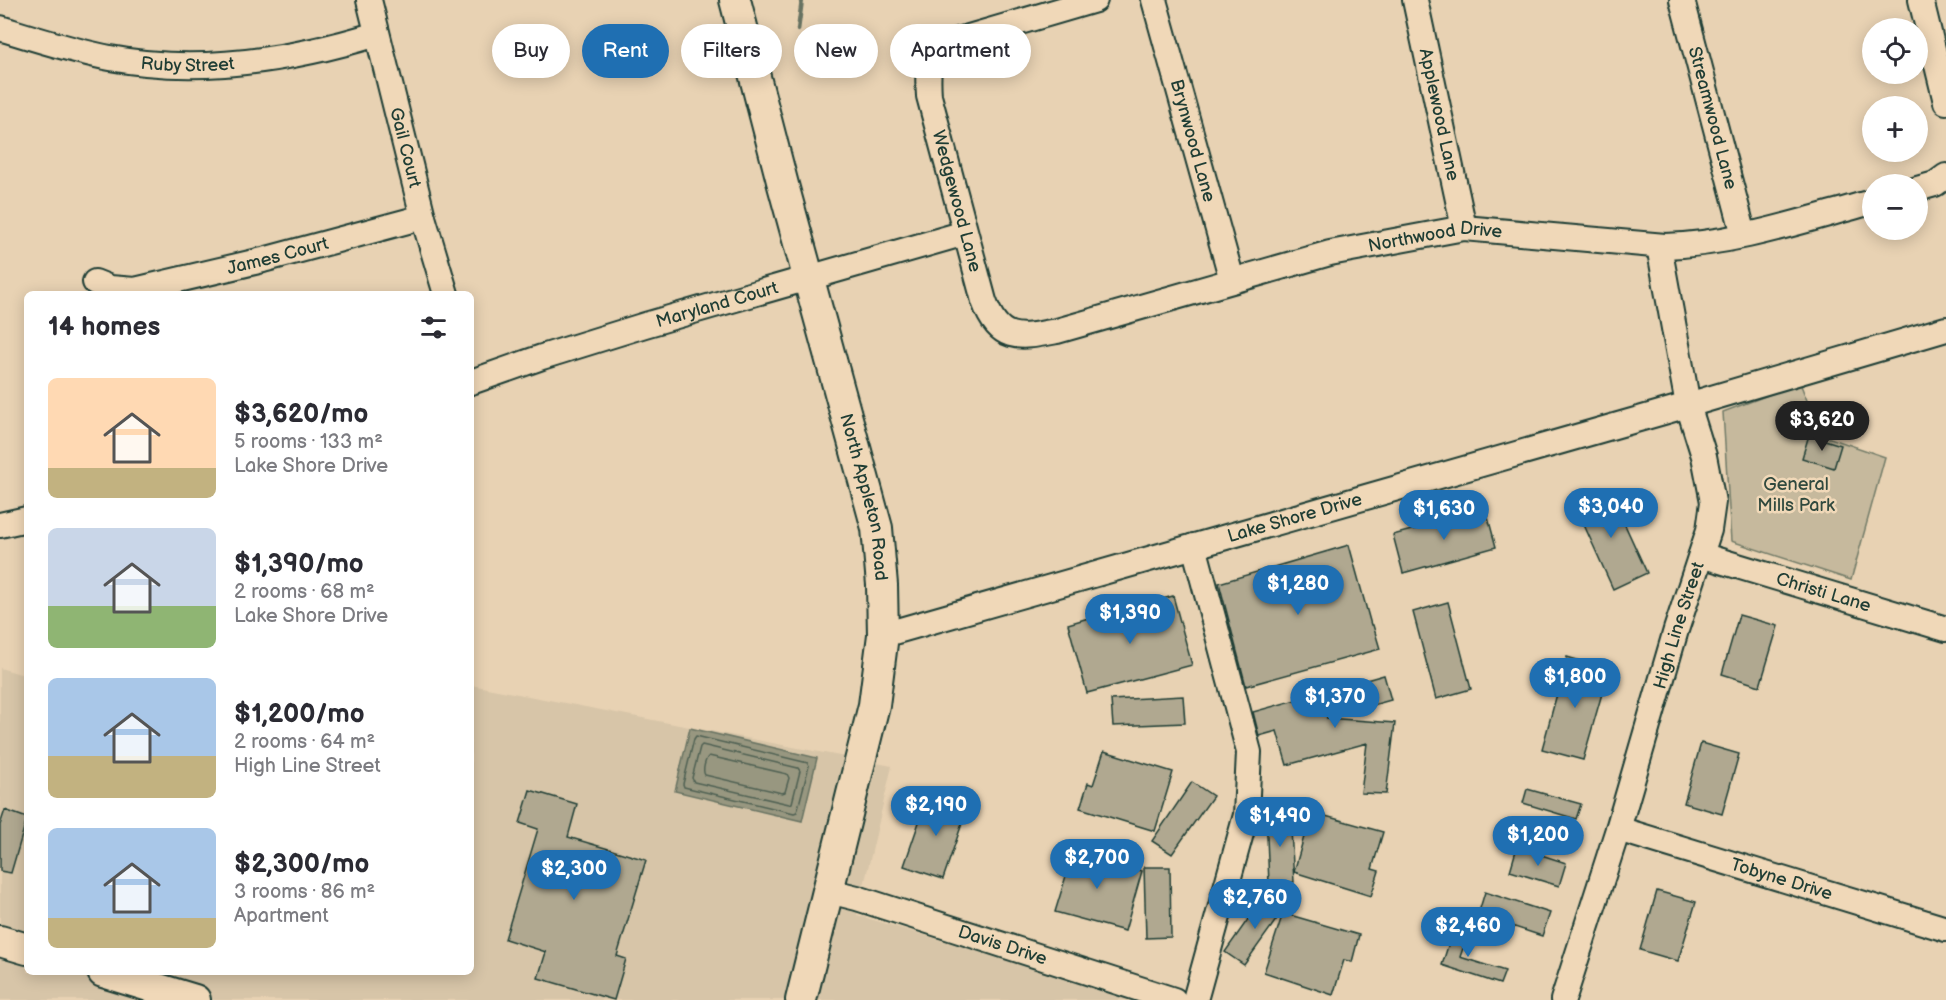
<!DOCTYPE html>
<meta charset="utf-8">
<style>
:root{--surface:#fff;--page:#f7f7f7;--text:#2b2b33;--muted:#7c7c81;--accent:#1f6fb2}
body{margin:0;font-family:"Balsamiq Sans",sans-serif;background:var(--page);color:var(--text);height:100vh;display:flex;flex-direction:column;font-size:22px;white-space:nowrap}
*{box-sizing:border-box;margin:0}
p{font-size:20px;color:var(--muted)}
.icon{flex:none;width:33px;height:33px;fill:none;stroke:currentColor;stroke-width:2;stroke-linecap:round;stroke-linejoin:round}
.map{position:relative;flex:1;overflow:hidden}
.sheet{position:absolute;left:24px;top:291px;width:450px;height:684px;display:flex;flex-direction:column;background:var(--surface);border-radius:9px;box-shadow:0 3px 15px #0003}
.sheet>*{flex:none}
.hud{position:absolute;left:492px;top:24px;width:570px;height:54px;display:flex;gap:12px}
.tools{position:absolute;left:1862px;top:18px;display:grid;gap:12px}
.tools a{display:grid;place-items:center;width:66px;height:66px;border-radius:50%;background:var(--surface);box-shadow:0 3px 15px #0003;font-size:30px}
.price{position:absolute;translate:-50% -51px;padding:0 14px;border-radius:21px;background:var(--accent);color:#fff;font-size:20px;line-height:39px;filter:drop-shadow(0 2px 3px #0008)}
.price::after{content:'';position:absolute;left:50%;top:36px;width:18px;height:14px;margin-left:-9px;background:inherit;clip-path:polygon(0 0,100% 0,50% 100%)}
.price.selected{background:#222;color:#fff}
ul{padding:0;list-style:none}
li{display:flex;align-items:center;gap:18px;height:150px;padding:0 24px}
li span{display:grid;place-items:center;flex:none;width:168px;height:120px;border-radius:9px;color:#555}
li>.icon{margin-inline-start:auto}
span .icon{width:72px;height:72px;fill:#fffc;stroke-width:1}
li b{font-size:26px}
h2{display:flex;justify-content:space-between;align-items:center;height:72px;padding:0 24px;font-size:26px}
.pill{padding:0 21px;border-radius:27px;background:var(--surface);box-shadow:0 3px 15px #0003;font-size:21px;line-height:54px}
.pill.selected{background:var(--accent);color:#fff}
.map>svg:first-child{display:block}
</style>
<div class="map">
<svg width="1946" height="1000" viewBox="0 0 1946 1000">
<rect width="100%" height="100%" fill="#e8d2b3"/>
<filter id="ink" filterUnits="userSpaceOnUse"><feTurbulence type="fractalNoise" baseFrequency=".0167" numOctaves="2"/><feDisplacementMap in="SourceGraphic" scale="12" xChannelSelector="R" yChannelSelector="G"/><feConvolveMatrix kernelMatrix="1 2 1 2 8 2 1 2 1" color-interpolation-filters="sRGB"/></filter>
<g filter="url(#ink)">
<path fill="#d7c5a8" d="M0,668L27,676V972H471V685L892,766L857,915L1140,1000H0Z"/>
<path fill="#c6b99d" stroke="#727b68" stroke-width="1.5" d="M1800,383L1821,435L1885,457L1851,580L1731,541L1723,412Z"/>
<path fill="#989780" stroke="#687362" stroke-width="1.5" d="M690,728L817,758L802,821L675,791Z"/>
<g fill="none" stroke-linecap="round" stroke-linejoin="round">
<path stroke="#4f6152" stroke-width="1.5" d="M696,736L808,763L809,766L797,812L794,813L684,787L683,784L694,739Z
M702,745L798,768L800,771L792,803L789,804L694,782L692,778L700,747Z
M709,756L787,774L789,778L785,792L782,793L705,775C702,771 705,759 709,756Z"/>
<path stroke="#687362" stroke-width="4.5" d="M798,30L802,0"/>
</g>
<path fill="#b0a890" stroke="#1f3d34" stroke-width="1.5" d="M1809,435L1841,445L1834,468L1802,458Z
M1609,490L1647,573L1613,589L1575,505Z
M1486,510L1496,547L1403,573L1393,535Z
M1349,545L1371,625H1373L1380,649L1246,686L1219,583Z
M1173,596L1192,665L1087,693L1068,624L1092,617L1093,619Z
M1448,602L1471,689L1436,699L1413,612Z
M1739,615L1778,626L1760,686L1722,674Z
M1567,657L1609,669L1583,760L1542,749Z
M1384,675L1391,700L1326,718L1395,723L1386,794L1361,793L1367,743L1287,765L1277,731L1259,736L1253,712Z
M1183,696L1185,723L1113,726L1111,700Z
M1701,743L1739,754L1722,814L1684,803Z
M1104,751L1173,772L1155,831L1080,808L1088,783L1093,785Z
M1192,782L1213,796L1172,854L1152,841Z
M1527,789L1581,804L1576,819L1523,803Z
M530,790L577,804L568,837L646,860L617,956L626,959L614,1000L538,978L546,952L505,939L538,829L520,823Z
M928,796L967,809L943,879L904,866Z
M5,810L27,818L11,873L0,871V825Z
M1290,812L1294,882L1269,884L1266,813Z
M1311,812L1383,832L1372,869L1379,871L1371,896L1294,872Z
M1517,847L1566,863L1559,886L1510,871Z
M1066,848L1142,871L1125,931L1055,912L1066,876L1059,873Z
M1144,867H1170L1171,937L1146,938Z
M1657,891L1696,902L1678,961L1640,950Z
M1485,892L1550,913L1542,936L1478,915Z
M1265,895L1284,909L1244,965L1225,952Z
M1283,913L1359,935L1352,962L1344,960L1333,995L1264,972Z
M1455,924L1470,928L1460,957L1505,971L1500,984L1442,965Z"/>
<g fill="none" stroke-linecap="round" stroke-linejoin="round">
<g stroke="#1f3d34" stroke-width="28">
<g id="minor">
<path id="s1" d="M369,0L423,217L446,294"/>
<path id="s2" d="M1095,0L955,41C927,59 927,64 929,96L984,301C999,343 1019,338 1057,331L1330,253L1464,228L1665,246C1735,244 1804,220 1872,202"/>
<path id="s3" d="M1154,0L1232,280"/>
<path id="s4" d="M1415,0L1464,228"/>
<path id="s5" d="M1682,0L1744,235"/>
<path d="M1921,0L1946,102"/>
<path id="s6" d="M0,28C36,39 73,51 110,58C199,75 292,60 377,34"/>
<path d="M1917,189L1935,184L1946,176"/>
<path id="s7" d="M95,282L110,288L135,290L263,260L423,217"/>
<path id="s8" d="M471,382L542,357L645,325L965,233"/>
<path d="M0,525L27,519"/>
<path d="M1194,546L1249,752L1246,815L1195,1000"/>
<path id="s9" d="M1701,555L1946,629"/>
<path id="s10" d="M883,635L1688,405L1946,329"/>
<path id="s11" d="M1618,829L1946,929"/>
<path id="s12" d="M829,891L857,898L1174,1000"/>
<path id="s13" d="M1563,1000L1618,829L1676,630L1709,530L1713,502L1704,456L1688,405L1659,246"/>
</g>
</g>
<g stroke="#1f3d34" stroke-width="34">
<g id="major">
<path id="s14" d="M735,0L783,185L877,528L882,585L883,635L874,705L801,1000"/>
<path d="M0,941L27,949"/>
<path d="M103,972L195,1000"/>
</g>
</g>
<use href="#minor" stroke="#f0d8b8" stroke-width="24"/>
<use href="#major" stroke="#f0d8b8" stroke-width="30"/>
</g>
</g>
<g text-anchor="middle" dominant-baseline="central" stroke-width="5" stroke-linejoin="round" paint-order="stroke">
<g font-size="18" fill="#1f3d34" stroke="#f0d8b8">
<text stroke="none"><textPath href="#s6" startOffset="192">Ruby Street</textPath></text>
<text stroke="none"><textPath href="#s4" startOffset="117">Applewood Lane</textPath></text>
<text stroke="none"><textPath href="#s5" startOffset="122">Streamwood Lane</textPath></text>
<text stroke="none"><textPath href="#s3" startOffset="146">Brynwood Lane</textPath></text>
<text stroke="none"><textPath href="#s1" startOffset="152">Gail Court</textPath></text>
<text stroke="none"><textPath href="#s2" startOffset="321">Wedgewood Lane</textPath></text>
<text stroke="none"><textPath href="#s2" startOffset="906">Northwood Drive</textPath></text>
<text stroke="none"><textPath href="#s7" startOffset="188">James Court</textPath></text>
<text stroke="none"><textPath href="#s8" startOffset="258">Maryland Court</textPath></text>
<text stroke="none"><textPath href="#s14" startOffset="514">North Appleton Road</textPath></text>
<text stroke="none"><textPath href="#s10" startOffset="428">Lake Shore Drive</textPath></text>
<text stroke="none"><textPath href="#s9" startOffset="128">Christi Lane</textPath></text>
<text stroke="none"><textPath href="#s13" startOffset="392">High Line Street</textPath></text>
<text stroke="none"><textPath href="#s11" startOffset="171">Tobyne Drive</textPath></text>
<text stroke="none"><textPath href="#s12" startOffset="182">Davis Drive</textPath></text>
</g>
<g font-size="18" fill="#30493e" stroke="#f0d8b8">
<text x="1796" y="484">General<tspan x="1796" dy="21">Mills Park</tspan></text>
</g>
</g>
</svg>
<div class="tools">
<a><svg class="icon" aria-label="locate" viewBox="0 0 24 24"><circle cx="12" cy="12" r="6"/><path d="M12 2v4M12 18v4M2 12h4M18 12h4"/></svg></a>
<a>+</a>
<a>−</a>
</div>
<b class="price selected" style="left:1822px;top:452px">$3,620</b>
<b class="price" style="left:1611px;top:539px">$3,040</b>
<b class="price" style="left:1444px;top:541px">$1,630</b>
<b class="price" style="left:1298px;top:616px">$1,280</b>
<b class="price" style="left:1130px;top:645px">$1,390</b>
<b class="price" style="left:1575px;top:709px">$1,800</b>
<b class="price" style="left:1335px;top:729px">$1,370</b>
<b class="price" style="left:936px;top:837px">$2,190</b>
<b class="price" style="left:1280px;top:848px">$1,490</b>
<b class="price" style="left:1538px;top:867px">$1,200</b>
<b class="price" style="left:1097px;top:890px">$2,700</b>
<b class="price" style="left:574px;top:901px">$2,300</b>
<b class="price" style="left:1255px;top:930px">$2,760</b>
<b class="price" style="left:1468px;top:958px">$2,460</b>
<div class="hud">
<a class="pill">Buy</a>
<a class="pill selected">Rent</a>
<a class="pill">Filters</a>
<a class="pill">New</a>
<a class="pill">Apartment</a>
</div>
<section class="sheet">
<h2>14 homes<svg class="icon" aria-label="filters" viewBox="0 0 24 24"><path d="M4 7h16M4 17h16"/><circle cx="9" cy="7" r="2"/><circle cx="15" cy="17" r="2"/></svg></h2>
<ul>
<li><span style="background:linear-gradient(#ffd9b3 75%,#c2b280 0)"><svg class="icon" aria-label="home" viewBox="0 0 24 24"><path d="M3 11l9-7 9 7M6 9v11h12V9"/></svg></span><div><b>$3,620/mo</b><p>5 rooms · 133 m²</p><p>Lake Shore Drive</p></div></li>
<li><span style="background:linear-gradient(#c9d6e8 65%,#8fb573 0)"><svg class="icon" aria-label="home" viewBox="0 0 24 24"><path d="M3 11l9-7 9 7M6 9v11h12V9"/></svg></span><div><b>$1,390/mo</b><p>2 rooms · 68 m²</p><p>Lake Shore Drive</p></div></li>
<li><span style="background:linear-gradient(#a9c7e8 65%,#c2b280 0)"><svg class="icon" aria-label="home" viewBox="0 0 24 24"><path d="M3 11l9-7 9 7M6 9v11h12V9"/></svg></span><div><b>$1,200/mo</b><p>2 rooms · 64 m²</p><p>High Line Street</p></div></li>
<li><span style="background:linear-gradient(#a9c7e8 75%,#c2b280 0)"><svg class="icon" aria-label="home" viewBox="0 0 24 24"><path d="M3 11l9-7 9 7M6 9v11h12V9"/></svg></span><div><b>$2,300/mo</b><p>3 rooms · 86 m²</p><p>Apartment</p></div></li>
</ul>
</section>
</div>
